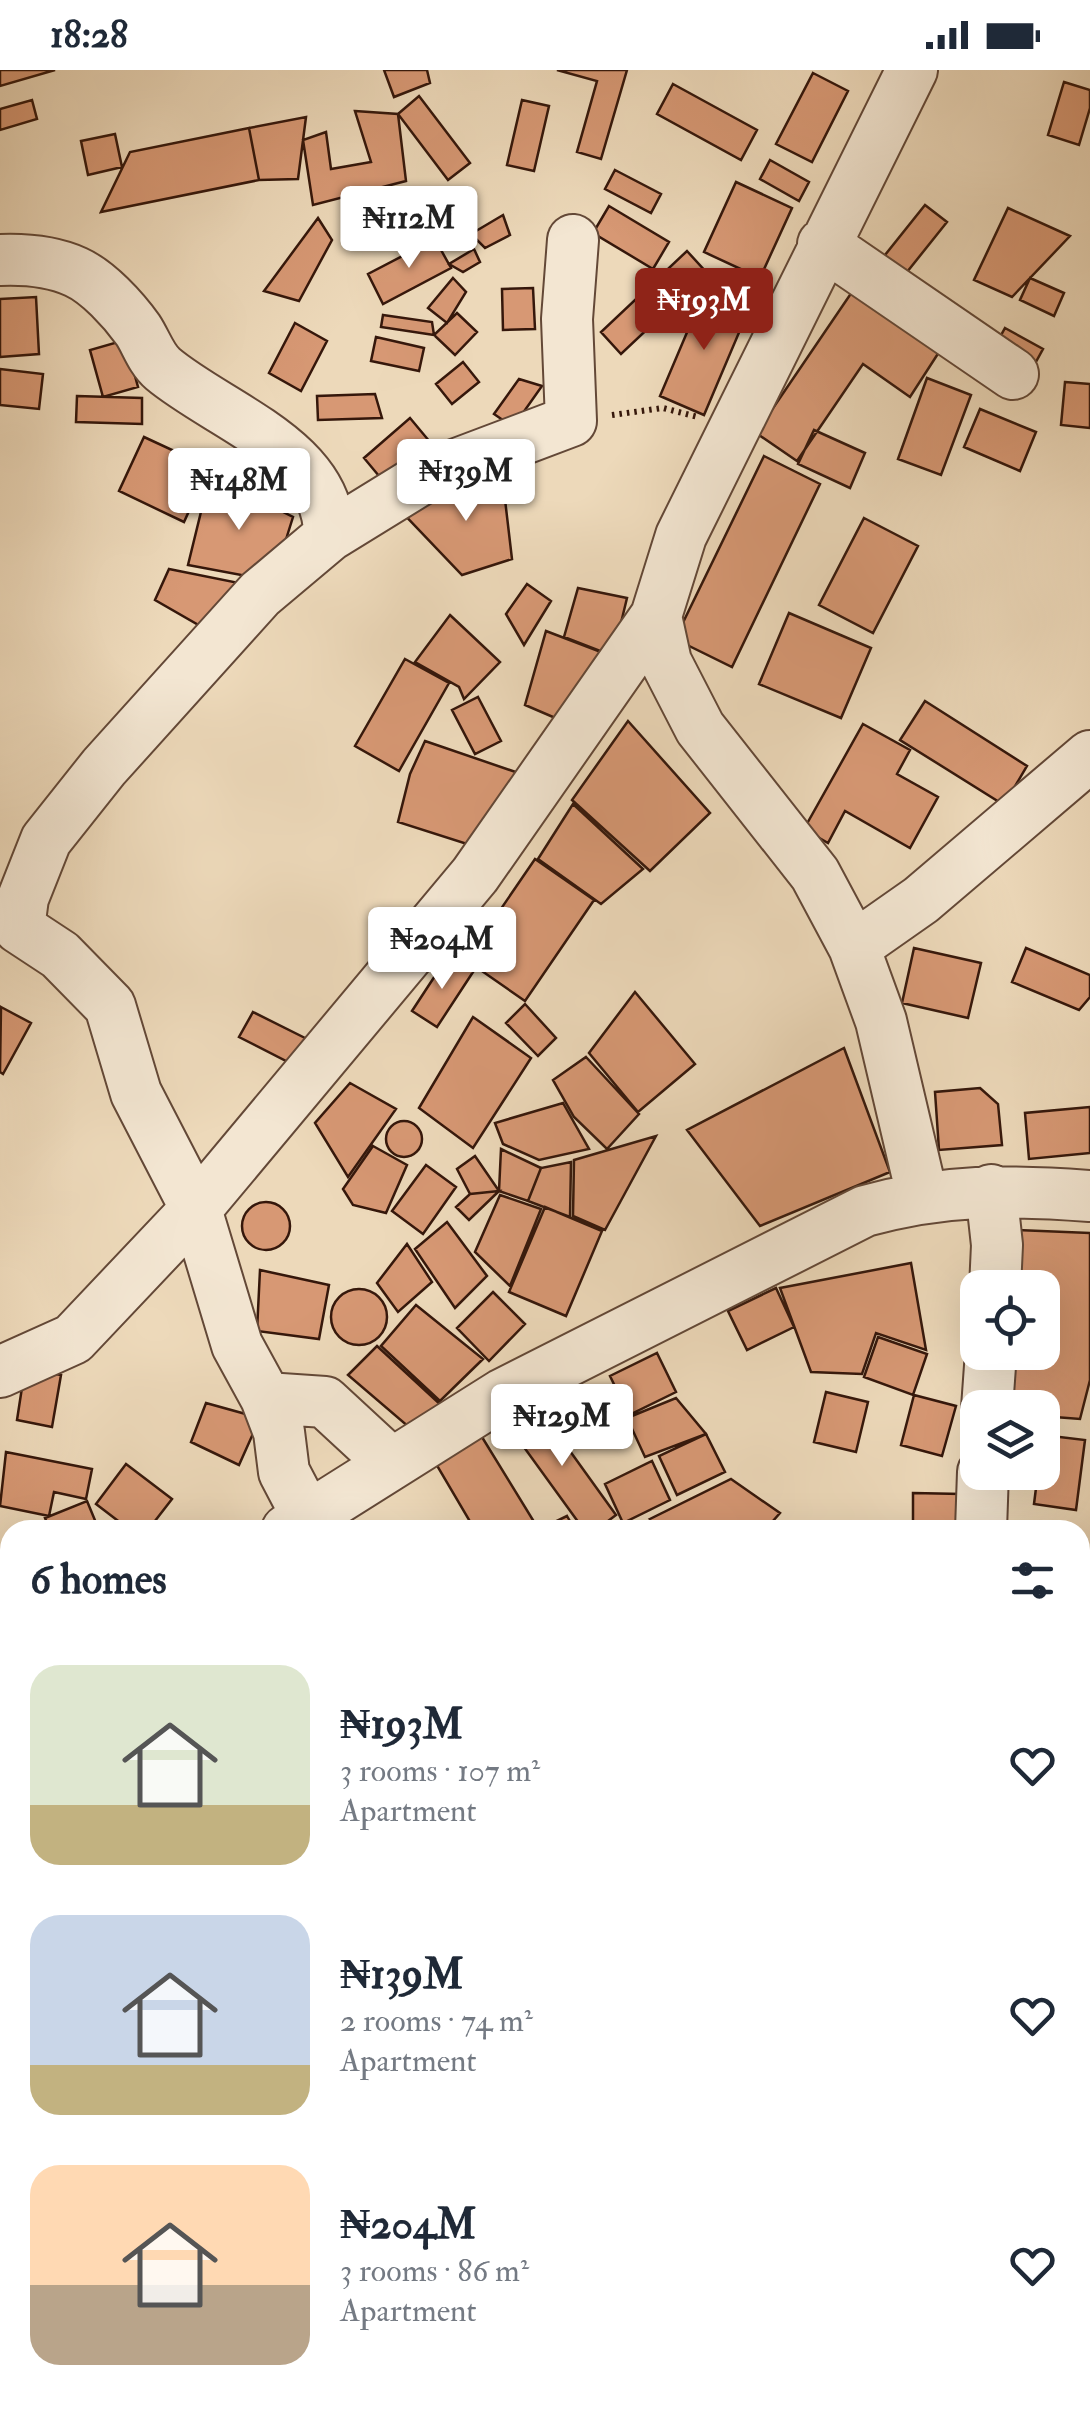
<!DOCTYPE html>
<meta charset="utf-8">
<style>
:root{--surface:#fff;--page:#f6f6f7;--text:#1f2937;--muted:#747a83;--accent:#8f2418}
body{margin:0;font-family:"IM FELL Double Pica",serif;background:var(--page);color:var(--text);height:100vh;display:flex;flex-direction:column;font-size:38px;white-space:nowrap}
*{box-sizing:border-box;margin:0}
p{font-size:32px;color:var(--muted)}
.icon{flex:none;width:55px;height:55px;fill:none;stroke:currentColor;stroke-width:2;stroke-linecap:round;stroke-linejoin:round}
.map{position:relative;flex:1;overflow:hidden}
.details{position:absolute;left:0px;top:1450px;width:1090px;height:892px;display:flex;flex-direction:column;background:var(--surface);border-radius:30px 30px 0 0;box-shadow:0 10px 40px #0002}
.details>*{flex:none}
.fabs{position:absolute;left:960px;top:1200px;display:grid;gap:20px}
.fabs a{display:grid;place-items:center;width:100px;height:100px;border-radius:20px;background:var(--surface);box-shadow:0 10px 40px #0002;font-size:50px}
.price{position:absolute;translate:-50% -85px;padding:0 22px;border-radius:10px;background:#fff;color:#222;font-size:32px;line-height:65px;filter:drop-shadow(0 2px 5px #0008)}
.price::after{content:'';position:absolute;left:50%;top:60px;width:30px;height:22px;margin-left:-15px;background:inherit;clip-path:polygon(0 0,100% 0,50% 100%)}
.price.selected{background:var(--accent);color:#fff}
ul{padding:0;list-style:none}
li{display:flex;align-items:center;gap:30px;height:250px;padding:0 30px}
li span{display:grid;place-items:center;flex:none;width:280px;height:200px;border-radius:30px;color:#555}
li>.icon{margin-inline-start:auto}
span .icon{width:120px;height:120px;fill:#fffc;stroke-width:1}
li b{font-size:42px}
h2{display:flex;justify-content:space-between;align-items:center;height:120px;padding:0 30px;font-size:42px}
.status{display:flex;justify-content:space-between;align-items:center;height:70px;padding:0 50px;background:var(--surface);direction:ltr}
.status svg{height:28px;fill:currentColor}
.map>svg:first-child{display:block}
</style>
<div class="status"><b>18:28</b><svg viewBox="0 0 49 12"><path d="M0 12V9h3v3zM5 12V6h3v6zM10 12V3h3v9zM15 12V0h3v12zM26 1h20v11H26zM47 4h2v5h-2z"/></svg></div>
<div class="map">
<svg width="1090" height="2342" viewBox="0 0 1090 2342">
<rect width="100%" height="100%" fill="#edd9ba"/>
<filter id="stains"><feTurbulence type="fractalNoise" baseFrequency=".002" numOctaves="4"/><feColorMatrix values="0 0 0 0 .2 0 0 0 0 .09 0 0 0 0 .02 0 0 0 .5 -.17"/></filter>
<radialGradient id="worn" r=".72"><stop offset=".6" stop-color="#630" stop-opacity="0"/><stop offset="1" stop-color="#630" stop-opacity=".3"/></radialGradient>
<path fill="#d79874" stroke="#35170b" stroke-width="2.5" d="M0,0H55L0,16Z
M384,0H427L430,13L394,27Z
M557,0H627L601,89L577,82L597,11Z
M813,3L848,21L812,92L776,74Z
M1064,12L1090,20V38L1079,75L1048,65Z
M673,14L757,60L741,90L657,44Z
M419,26L470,93L448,110L398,44Z
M32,30L37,49L0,60V39Z
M522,30L549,36L534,101L507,95Z
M355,41L398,44L406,111L313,135L303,70L326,62L331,99L371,92Z
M306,47L298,109L259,110L249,58Z
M249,58L259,110L101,142L130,82Z
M115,64L122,97L88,105L81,71Z
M770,90L809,112L799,131L760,109Z
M615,100L661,124L651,143L605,119Z
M736,112L792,138L760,208L704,182Z
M925,135L947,152L903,207L881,190Z
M609,136L669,172L653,199L593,163Z
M1008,138L1070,166L1012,227L974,210Z
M503,145L510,165L485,178L471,164Z
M318,148L332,170L299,231L264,221Z
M435,169L451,198L383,234L368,204Z
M474,179L480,192L463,202L449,194Z
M687,181L707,203L621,284L601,262Z
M453,208L466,222L447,253L428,238Z
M1030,208L1064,223L1054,246L1020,230Z
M533,218L535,259L503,260L502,219Z
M854,219L941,279L910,327L863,294L797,391L756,363Z
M705,220L749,239L704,345L660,326Z
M36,227L39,284L0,287V229Z
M457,243L477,262L455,285L434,265Z
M383,245L432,252L434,265L381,257Z
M295,253L327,271L301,321L269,303Z
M1005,258L1043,279L1032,299L994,278Z
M376,267L424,278L419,301L371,291Z
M125,270L138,317L103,327L90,280Z
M463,292L479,312L452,334L436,314Z
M0,299L43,304L39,339L0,335Z
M927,308L971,325L941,405L898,389Z
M519,309L542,316L513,357L494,344Z
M1065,312L1090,314V358L1061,355Z
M375,324L382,348L318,350L317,326Z
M77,326L142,328V354L76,352Z
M980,339L1036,362L1020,401L964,377Z
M410,348L430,372L384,412L364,388Z
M814,360L865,383L850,418L798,394Z
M144,367L209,397L184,452L119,421Z
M764,386L820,414L732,597L675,569Z
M502,404L512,489L462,505L397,437Z
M210,405L293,447L273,511L188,495Z
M864,448L918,476L873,563L819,535Z
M169,499L239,513L209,561L155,530Z
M527,514L551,531L524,575L506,544Z
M578,518L627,528L613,586L564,567Z
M789,543L871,578L841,648L759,614Z
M450,545L500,592L464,629L459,617L415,592Z
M546,561L601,582L574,656L525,635Z
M405,589L449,613L399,701L355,676Z
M478,627L501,671L475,684L452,640Z
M925,631L1027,696L1004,735L900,670Z
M628,651L710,743L650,801L572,730Z
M863,654L910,680L897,704L938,727L910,778L845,741L828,773L804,759Z
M425,671L536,709L489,781L398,752L410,704Z
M573,734L643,799L601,834L538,789Z
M535,789L594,830L525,931L466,890Z
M914,878L981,893L968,948L902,933Z
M1026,878L1090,905V927L1079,940L1012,912Z
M448,886L473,902L437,957L412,941Z
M635,922L695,994L638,1042L589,983Z
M525,934L556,968L538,986L506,953Z
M1,937L31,953L3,1004L0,1002Z
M253,942L307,969L294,995L239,967Z
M473,947L531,988L473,1078L419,1038Z
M844,978L890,1102L760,1156L687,1060Z
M586,987L639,1044L607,1079L574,1047L553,1010Z
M350,1013L396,1039L348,1107L315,1053Z
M980,1018L998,1034L1002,1075L939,1080L935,1022Z
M563,1033L589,1079L539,1090L503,1074L495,1053Z
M1090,1037V1083L1029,1089L1025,1043Z
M386 1069a18 18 0 1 1 36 0a18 18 0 1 1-36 0Z
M656,1066L605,1160L573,1146L574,1090Z
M373,1076L407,1095L386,1143L353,1135L343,1119Z
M501,1079L541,1098L528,1131L499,1121Z
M475,1086L499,1121L470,1124L457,1099Z
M571,1092L570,1147L528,1131L541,1098Z
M426,1095L456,1117L423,1164L392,1141Z
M499,1121L469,1150L456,1137L470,1124Z
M500,1125L541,1139L510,1216L475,1182Z
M242 1156a24 24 0 1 1 48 0a24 24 0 1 1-48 0Z
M545,1137L602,1161L566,1246L509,1222Z
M447,1152L487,1206L455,1238L415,1179Z
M1017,1160L1090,1163V1310L1080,1349L1042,1346V1338H988L997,1282H1042V1218H1008Z
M407,1174L432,1212L398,1242L377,1213Z
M911,1193L926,1280L876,1263L862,1304L811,1302L780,1218Z
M260,1200L329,1215L319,1269L257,1261Z
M776,1218L794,1257L747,1280L728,1241Z
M331 1247a28 28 0 1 1 56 0a28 28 0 1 1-56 0Z
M493,1222L525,1254L489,1291L457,1258Z
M416,1235L483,1289L440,1331L381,1276Z
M878,1267L927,1284L913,1325L864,1307Z
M377,1276L442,1336L410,1358L348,1305Z
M657,1283L676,1322L629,1345L610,1306Z
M25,1298L61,1305L52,1357L17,1350Z
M826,1322L868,1332L856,1382L814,1372Z
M914,1325L956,1336L942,1386L901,1375Z
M676,1328L706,1364L645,1387L627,1348Z
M206,1333L260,1348L239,1395L191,1372Z
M539,1338L616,1445L596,1460H584L505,1351Z
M474,1354L536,1455L526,1460H475L429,1382Z
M706,1364L725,1402L677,1425L659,1386Z
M1043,1365L1085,1370L1076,1440L1034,1434L1038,1402H1042Z
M6,1382L92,1399L86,1429L54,1422L49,1446L0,1436Z
M652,1391L670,1430L623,1453L605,1414Z
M126,1394L172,1429L148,1460H130L96,1434Z
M731,1409L780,1443L765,1460H663L650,1449Z
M913,1423L962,1424V1460H913Z
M87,1431L99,1460H50L45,1448Z
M567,1446L575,1460H538Z
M1080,1506L1090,1511V1552L1080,1544Z
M0,1645L10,1648V1690L0,1687Z
M1081,1720L1090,1728V1797L1080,1787Z
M7,1721L10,1790L1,1807L0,1734Z
M5,1884L10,1886V1931L0,1927V1895Z
M1081,1920L1090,1941V1962L1080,1967Z
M0,1935L10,1941V1972L0,1967Z
M1080,2134L1090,2137L1083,2167L1090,2177V2197L1080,2220Z
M1080,2252L1090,2256V2276L1080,2302Z
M0,2284L10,2294V2321L0,2330Z
M482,2332H529L538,2342H490Z
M564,2332H631L628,2342H561Z
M715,2332H765L780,2339L707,2342Z
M832,2332H892L885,2342H839Z"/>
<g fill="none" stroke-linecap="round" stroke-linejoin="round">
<g stroke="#634837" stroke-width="54">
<path id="minor" d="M912,0L681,466L656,546L666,592L700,658L815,804L854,877L881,951L922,1125
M823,174L1013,304
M0,190C26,189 52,191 76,202C98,212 123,239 138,260C146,272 151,289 163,299C219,346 331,381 329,466
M854,877L921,830L1090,686
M991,1120L997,1175L995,1218
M0,1302L73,1269L196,1139L475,805L656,546
M266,1328L325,1332L391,1393
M987,1338L991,1282
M306,1444L284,1402L279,1362L266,1328L237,1275L196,1139L136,1023L110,936L60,885L19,858L23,828L46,770L104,697L260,524L329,466L428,405L571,351L567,249L573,170
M287,1460L503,1324L865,1141C945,1119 1008,1120 1090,1126
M981,1460L983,1402
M1080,1819L1090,1824
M0,1847L10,1833
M1080,2084L1090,2075
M180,2342L182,2332
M975,2342L978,2332
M1035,2342L1090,2336"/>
</g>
<path stroke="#35170b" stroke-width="6" stroke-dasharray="2.5 5" stroke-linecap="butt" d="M612,345L663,338L698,347"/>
<use href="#minor" stroke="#f3e6d2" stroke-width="50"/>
</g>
<rect width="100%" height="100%" filter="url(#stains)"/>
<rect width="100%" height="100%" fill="url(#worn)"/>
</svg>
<div class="fabs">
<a><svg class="icon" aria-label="locate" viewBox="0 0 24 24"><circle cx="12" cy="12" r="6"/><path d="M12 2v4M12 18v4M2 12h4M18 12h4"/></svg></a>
<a><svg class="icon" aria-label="layers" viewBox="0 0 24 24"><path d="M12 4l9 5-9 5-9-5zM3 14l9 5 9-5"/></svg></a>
</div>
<b class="price" style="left:409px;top:201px">₦112M</b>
<b class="price selected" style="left:704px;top:283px">₦193M</b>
<b class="price" style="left:466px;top:454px">₦139M</b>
<b class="price" style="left:239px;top:463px">₦148M</b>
<b class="price" style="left:442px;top:922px">₦204M</b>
<b class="price" style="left:562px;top:1399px">₦129M</b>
<section class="details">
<h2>6 homes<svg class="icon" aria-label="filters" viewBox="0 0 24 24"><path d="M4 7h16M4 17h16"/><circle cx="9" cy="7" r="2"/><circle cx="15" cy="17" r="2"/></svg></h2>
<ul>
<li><span style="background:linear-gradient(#dfe7d0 70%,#c2b280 0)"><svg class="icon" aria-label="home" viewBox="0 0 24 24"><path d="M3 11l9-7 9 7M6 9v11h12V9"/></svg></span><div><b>₦193M</b><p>3 rooms · 107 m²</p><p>Apartment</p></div><svg class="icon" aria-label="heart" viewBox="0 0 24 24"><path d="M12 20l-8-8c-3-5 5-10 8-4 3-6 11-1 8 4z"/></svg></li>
<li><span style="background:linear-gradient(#c9d6e8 75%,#c2b280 0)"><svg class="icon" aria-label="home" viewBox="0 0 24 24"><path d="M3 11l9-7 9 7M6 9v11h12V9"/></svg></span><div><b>₦139M</b><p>2 rooms · 74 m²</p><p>Apartment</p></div><svg class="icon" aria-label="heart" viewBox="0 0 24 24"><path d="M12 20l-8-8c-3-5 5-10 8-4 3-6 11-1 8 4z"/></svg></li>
<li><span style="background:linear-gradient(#ffd9b3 60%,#b9a48a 0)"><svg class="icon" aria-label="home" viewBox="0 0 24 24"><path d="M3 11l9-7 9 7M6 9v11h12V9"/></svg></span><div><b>₦204M</b><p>3 rooms · 86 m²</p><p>Apartment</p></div><svg class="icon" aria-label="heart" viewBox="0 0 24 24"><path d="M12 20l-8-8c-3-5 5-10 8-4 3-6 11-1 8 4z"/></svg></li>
</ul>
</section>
</div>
